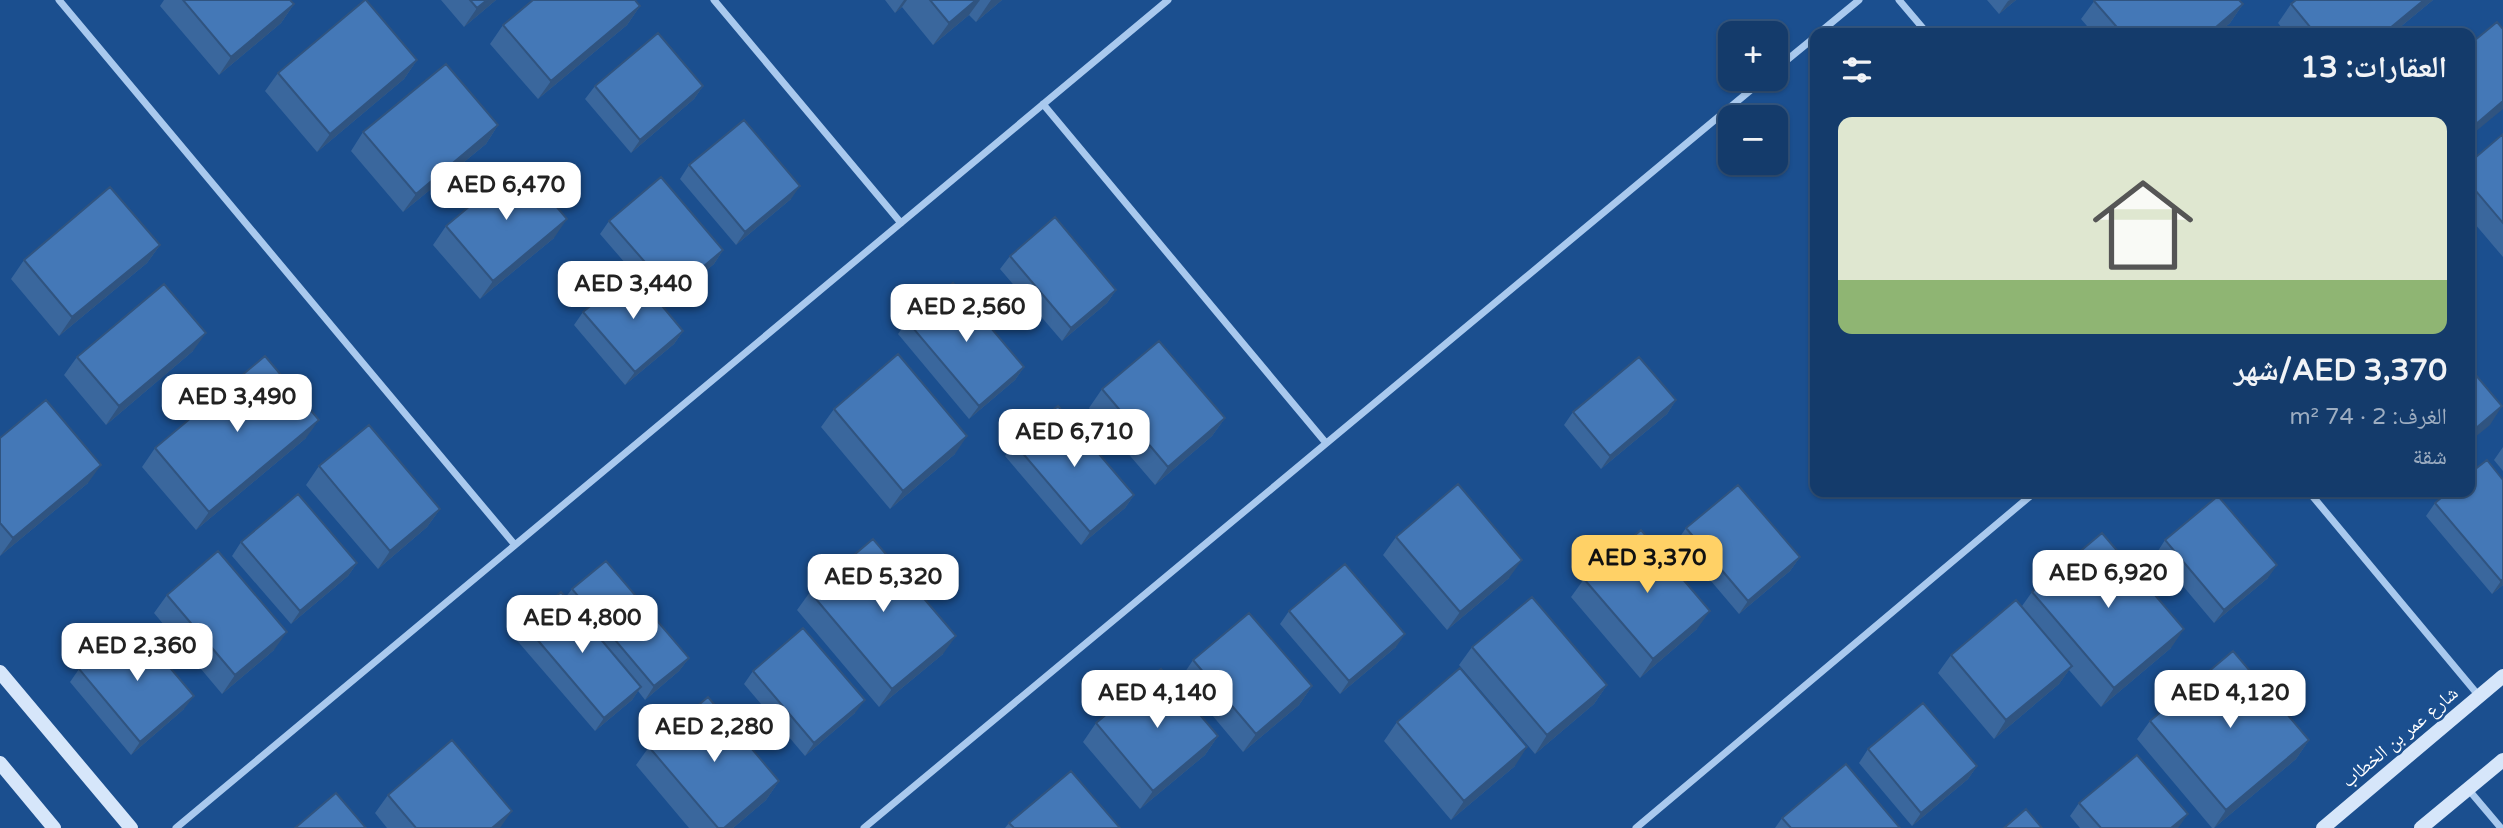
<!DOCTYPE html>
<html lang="ar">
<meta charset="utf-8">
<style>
:root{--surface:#143b6b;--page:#1d4271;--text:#f1f3f6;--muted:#9dadc1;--line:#33557e;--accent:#ffd166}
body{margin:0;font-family:"Varela Round","Noto Naskh Arabic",sans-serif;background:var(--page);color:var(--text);direction:rtl;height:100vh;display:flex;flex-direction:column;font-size:26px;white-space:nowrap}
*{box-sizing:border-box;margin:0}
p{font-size:23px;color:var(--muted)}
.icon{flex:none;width:38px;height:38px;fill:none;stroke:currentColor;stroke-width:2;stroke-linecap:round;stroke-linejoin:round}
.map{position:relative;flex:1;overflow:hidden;direction:ltr}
.drawer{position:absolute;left:1810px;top:28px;width:665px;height:469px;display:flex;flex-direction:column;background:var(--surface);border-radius:14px;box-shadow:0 2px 5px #0004,0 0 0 2px var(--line);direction:rtl}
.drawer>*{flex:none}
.fabs{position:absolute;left:1718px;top:21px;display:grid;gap:14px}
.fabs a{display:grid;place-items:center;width:70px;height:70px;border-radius:14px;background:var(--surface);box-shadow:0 2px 5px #0004,0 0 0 2px var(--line);font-size:35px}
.price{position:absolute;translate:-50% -60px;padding:0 16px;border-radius:14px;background:#fff;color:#222;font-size:23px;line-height:46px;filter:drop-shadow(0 2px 4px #0008)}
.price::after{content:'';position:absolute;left:50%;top:42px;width:21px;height:16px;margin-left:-10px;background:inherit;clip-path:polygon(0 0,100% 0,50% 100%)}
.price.on{background:var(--accent);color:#111}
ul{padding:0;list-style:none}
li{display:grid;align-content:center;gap:14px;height:371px;padding:0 28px}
li span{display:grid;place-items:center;height:217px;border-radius:14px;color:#555}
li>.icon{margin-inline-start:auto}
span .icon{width:126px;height:126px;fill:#fffc;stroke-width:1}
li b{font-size:30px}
h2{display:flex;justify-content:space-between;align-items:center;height:84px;padding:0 28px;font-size:30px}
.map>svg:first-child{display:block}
</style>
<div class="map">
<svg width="2503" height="828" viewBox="0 0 2503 828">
<rect width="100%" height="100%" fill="#1b4f8f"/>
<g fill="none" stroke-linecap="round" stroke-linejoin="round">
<path stroke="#a9c9ee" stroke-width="7" d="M59,0L515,545
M714,0L901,223
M1899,0L1927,33
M1819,33L1859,0
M1776,69L1815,37
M1043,104L1326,443
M2309,492L2479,696
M2468,789L2501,828
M176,828L1168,0
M864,828L1764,79
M1636,828L2035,492"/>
<path stroke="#d6e6fa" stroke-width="14" d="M0,672L131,828
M0,763L54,828
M2323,828L2503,676
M2421,828L2503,760"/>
</g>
<path fill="#3a679d" d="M164,0H290L294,4L281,23L219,75L160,6Z
M441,0H496L464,27Z
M885,0H1002L976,22L969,15L933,45L902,7L895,13Z
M1987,0H2016L1999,14Z
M2095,0L2243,4L2230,23L2218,33H2093L2081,19Z
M2433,0L2393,33H2286L2278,23L2291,4Z
M640,6L627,25L538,99L490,44L503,25Z
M417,60L404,79L317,152L265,91L278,73Z
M595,86H703L694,99L631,153L585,99Z
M498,125L486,144L403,212L351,151L363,132Z
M2503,134V257L2469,217V163Z
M689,165L791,199L736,245L680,179Z
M609,221L723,250L714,264L663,306L683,331L674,344L625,385L574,325L583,312L632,271L600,234Z
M446,226L554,238L480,299L433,245Z
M160,245L147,263L59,336L11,279L24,260Z
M1010,256L1116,290L1107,303L1062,341L1000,269Z
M907,321L1024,367L1015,380L969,419L898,334Z
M193,351L106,425L64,375L77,357Z
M1102,389L1225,418L1212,436L1155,485L1089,408Z
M1676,400L1667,414L1601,469L1564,425L1573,412Z
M834,409L955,454L890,509L821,427Z
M0,438L88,483L0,556Z
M306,438L196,530L142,467L155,448Z
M1014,443L1134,495L1125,508L1081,545L1005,456Z
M2503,447V471L2494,460Z
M319,466L440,509L427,527L378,569L306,485Z
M2503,480V585L2492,594L2426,516L2435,503Z
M1686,528L1800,557L1790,571L1739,614L1677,541Z
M1396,537L1509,578L1447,630L1383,555Z
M2165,540L2268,578L2214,623L2156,554Z
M241,542L357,563L348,576L291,624L232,556Z
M1584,579L1697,629L1640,678L1571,597Z
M572,589L689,658L679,671L645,700L638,691L632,700L595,731L514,637L524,624L565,598Z
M810,592L943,654L879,707L797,610Z
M2032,592L2171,648L2101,707L2069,670L2059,684L1994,739L1938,673L1951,655L2022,606Z
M167,595L274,650L222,694L154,613Z
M1289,611L1396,647L1340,694L1280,624Z
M1472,647L1607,685L1594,704L1535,754L1459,665Z
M1193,660L1312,686L1299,705L1243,752L1181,678Z
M79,669L184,709L131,755L70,682Z
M753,671L855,713L805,756L744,684Z
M2150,721L2309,740L2296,759L2214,828H2212L2137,739Z
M1397,722L1515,766L1451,820L1384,741Z
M1096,723L1218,736L1205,755L1140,809L1083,742Z
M649,747L779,781L766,800L733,828H689L636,765Z
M1868,749L1977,766L1968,779L1912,826L1859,763Z
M388,795L500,828H387L375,813Z
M2079,803L2178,828H2080L2070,816Z
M1782,818L1900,828H1775Z
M1009,823L1120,828H1005Z"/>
<path fill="#305480" d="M487,0H496L464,27L477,8Z
M904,0H907L902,7L895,13Z
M976,0H980L969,15L933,45L949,23Z
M991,0H1002L976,22Z
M2010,0H2016L1999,14L2008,1Z
M2424,0H2433L2393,33H2384Z
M294,4L281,23L219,75L231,57Z
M2243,4L2230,23L2218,33H2209Z
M640,6L627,25L538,99L551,81Z
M417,60L404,79L317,152L330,134Z
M703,86L694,99L631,153L640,140Z
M2503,101V109L2469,137V130Z
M498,125L486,144L403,212L416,194Z
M800,186L791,199L736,245L745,232Z
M567,219L554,238L480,299L493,281Z
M160,245L147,263L59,336L72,317Z
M723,250L714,264L662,306L672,293Z
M1116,290L1107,303L1062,341L1071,328Z
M683,331L674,344L625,385L635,372Z
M206,333L193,351L106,425L119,406Z
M1024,367L1015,380L969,419L979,406Z
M1676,400L1667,414L1601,469L1610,456Z
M2502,406L2490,425L2469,442V434Z
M1225,418L1212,436L1155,485L1168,467Z
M319,420L306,438L196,530L209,512Z
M967,436L955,454L890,509L903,491Z
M101,465L88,483L0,556L13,538Z
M1134,495L1125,508L1081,545L1090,532Z
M440,509L427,527L378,569L390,551Z
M1800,557L1790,571L1739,614L1748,601Z
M1522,560L1509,578L1447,630L1460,612Z
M357,563L348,576L291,624L300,611Z
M2277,565L2268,578L2214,623L2224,610Z
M2503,579V585L2492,594L2501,581Z
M1710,611L1697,629L1640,678L1653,659Z
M2184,629L2171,648L2101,707L2114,688Z
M287,632L274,650L222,694L235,675Z
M1405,634L1396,647L1340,694L1349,681Z
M956,636L943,654L879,707L892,689Z
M689,658L679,671L645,700L654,686Z
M2072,666L2059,684L1994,739L2006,720Z
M1607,685L1594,704L1535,754L1547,735Z
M1312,686L1299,705L1243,752L1256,734Z
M641,687L632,700L595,731L604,718Z
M194,696L184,709L131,755L140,742Z
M865,700L855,713L805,756L814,743Z
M1218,736L1205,755L1140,809L1153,791Z
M2309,740L2296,759L2214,828L2226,810Z
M1527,747L1515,766L1451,820L1464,801Z
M1977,766L1968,779L1912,826L1921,813Z
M779,781L766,800L733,828H724Z
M512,811L500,828H492Z
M2188,814L2178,828H2171Z"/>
<path fill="#4478b7" stroke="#305480" stroke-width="2" d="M183,0H290L294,4L231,57Z
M365,0H366L417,60L330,134L278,73Z
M470,0H487L477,8Z
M533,0H635L640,6L551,81L503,25Z
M930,0H976L949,23Z
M2095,0H2239L2243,4L2209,33H2122L2094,1Z
M2296,0H2424L2384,33H2315L2291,4Z
M2497,22L2503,29V101L2469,130V45Z
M658,33L703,86L640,140L595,86Z
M446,64L498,125L416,194L363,132Z
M744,120L800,186L745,232L689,165Z
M2503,134V223L2469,183V163Z
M520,164L567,219L493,281L446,226Z
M661,177L723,250L672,293L609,221Z
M110,187L160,245L72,317L24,260Z
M1055,217L1116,290L1071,328L1010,256Z
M633,271L683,331L635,372L583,312Z
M953,283L1024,367L979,406L907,321Z
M164,284L206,333L119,406L77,357Z
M1159,341L1225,418L1168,467L1102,389Z
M898,354L967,436L903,491L834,409Z
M265,356L319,420L209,512L155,448Z
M1639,357L1676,400L1610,456L1573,412Z
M2469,367L2502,406L2469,434Z
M46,400L101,465L13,538L0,523V438Z
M1058,406L1134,495L1090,532L1014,443Z
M369,425L440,509L390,551L319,466Z
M2487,460L2503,480V579L2501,581L2435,503L2448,492H2469V474Z
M1458,484L1522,560L1460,612L1396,537Z
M1738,485L1800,557L1748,601L1686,528Z
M298,494L357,563L300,611L241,542Z
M2218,496L2277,565L2224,610L2165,540Z
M1641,530L1710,611L1653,659L1584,579Z
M2102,533L2184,629L2114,688L2032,592Z
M873,539L956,636L892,689L810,592Z
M218,551L287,632L235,675L167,595Z
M606,561L689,658L654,686L572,589Z
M1345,564L1405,634L1349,681L1289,611Z
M561,592L641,687L604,718L524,624Z
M1532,597L1607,685L1547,735L1472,647Z
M2016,600L2072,666L2006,720L1951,655Z
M1249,613L1312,686L1256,734L1193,660Z
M133,624L194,696L140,742L79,669Z
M803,628L865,700L814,743L753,671Z
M2233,651L2309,740L2226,810L2150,721Z
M1460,668L1527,747L1464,801L1397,722Z
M1161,669L1218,736L1153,791L1096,723Z
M708,697L779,781L724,828H718L649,747Z
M1923,703L1977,766L1921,813L1868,749Z
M452,740L512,811L492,828H416L388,795Z
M2137,755L2188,814L2171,828H2101L2079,803Z
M1846,764L1900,828H1791L1782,818Z
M1071,771L1120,828H1014L1009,823Z
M336,793L366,828H295Z
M2026,809L2042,828H2004Z"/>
<g text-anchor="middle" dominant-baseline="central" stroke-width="5" stroke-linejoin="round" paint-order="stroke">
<g font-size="19" fill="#fff" stroke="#1b4f8f">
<text transform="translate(2400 737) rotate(-40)">شارع عمر بن الخطاب</text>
</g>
</g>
</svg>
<div class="fabs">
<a>+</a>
<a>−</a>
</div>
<b class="price" style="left:506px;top:222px">AED 6,470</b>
<b class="price" style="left:633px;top:321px">AED 3,440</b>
<b class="price" style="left:966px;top:344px">AED 2,560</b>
<b class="price" style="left:237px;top:434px">AED 3,490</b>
<b class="price" style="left:1074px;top:469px">AED 6,710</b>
<b class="price on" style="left:1647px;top:595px">AED 3,370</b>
<b class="price" style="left:2108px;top:610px">AED 6,920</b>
<b class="price" style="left:883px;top:614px">AED 5,320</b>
<b class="price" style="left:582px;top:655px">AED 4,800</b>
<b class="price" style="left:137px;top:683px">AED 2,360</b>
<b class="price" style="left:1157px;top:730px">AED 4,140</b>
<b class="price" style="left:2230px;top:730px">AED 4,120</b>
<b class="price" style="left:714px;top:764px">AED 2,280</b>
<section class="drawer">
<h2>العقارات: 13<svg class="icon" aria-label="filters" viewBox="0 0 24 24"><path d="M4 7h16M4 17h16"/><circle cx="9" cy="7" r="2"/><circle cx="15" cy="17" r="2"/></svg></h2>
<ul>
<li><span style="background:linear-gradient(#dfe7d0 75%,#8fb573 0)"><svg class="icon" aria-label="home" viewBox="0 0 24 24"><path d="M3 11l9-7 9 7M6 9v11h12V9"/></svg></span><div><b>AED 3,370/شهر</b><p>الغرف: 2 · 74 m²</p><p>شقة</p></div></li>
</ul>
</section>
</div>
